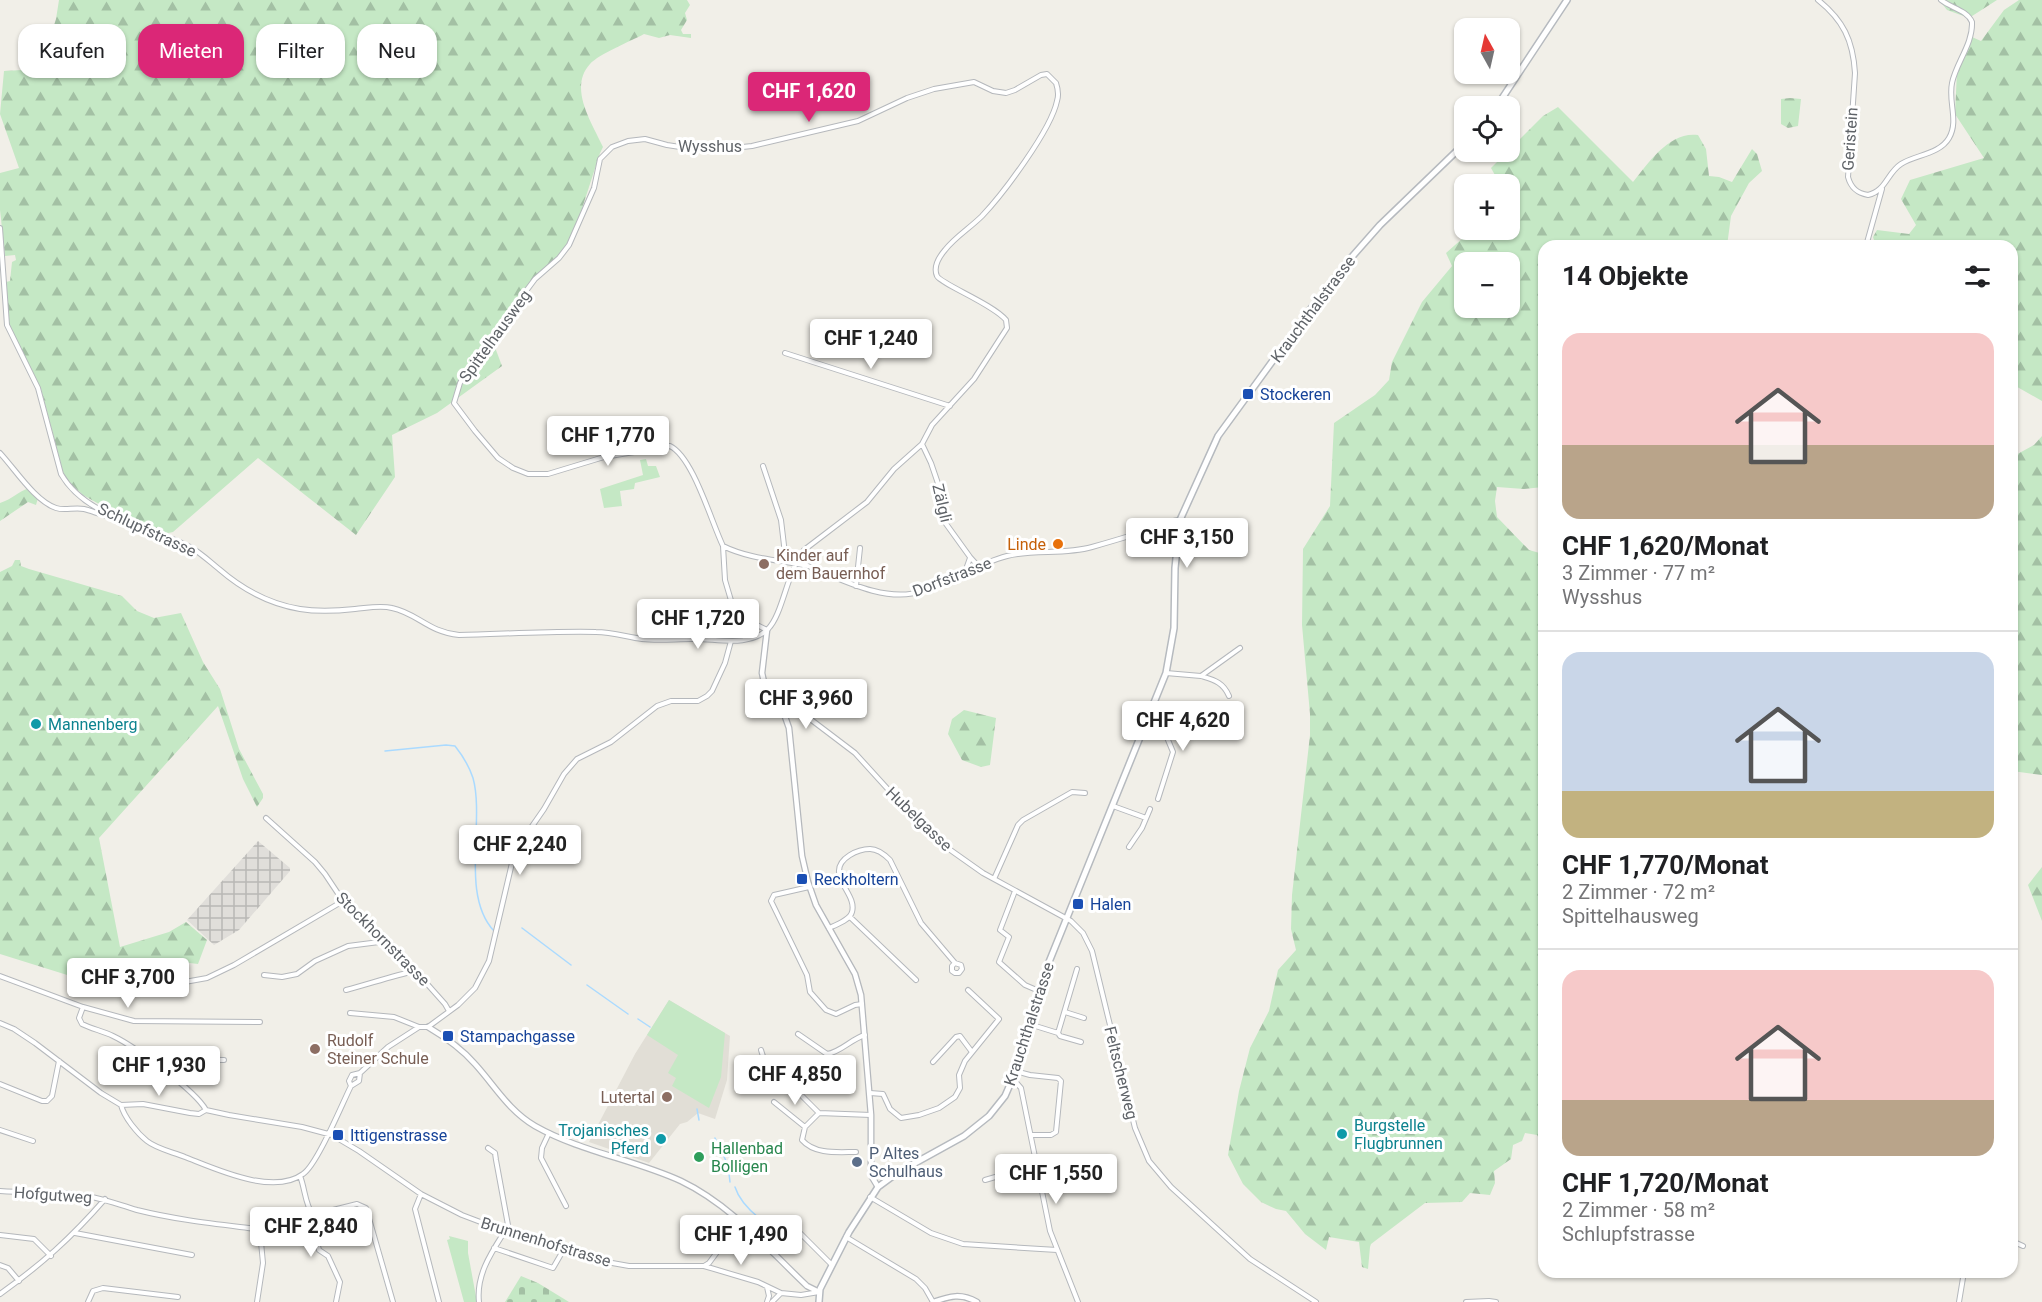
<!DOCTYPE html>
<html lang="de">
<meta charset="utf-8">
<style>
:root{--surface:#fff;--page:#f2f2f2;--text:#202124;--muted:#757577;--line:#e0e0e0;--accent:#db2777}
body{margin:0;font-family:Roboto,sans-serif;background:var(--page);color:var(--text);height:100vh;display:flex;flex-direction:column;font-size:22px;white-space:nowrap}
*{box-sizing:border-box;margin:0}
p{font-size:20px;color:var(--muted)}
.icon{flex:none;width:33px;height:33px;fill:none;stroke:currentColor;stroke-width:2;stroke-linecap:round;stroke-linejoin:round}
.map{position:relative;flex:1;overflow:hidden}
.drawer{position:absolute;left:1538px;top:240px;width:480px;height:1038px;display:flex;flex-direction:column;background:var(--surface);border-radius:18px;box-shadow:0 2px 4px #0004}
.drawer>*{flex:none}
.hud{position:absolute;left:18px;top:24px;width:570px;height:54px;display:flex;gap:12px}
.needle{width:39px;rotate:352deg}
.controls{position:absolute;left:1454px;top:18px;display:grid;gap:12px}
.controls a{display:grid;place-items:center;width:66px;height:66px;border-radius:12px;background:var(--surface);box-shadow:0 2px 4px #0004;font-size:30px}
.price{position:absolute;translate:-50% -51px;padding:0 14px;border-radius:6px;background:#fff;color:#222;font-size:20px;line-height:39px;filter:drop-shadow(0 2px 3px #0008)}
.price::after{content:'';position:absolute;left:50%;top:36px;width:18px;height:14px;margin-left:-9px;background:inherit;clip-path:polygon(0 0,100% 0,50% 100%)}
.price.active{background:var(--accent);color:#fff}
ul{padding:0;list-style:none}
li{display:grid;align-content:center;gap:12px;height:318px;padding:0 24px}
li+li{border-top:2px solid var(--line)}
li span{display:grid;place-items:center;height:186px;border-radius:18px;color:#555}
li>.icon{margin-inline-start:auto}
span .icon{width:108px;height:108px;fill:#fffc;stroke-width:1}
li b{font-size:26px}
h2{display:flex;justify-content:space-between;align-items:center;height:72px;padding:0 24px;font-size:26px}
.chip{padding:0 21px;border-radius:18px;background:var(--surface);box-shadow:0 2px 4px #0004;font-size:21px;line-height:54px}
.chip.active{background:var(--accent);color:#fff}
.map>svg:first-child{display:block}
</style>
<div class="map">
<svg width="2042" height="1302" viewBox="0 0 2042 1302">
<defs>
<pattern id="industrial-grid" width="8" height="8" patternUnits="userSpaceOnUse" patternTransform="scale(1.5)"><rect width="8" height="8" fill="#e0deda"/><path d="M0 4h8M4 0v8" fill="none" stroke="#b9b8b5"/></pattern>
<pattern id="forest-firs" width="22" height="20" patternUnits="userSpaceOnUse" patternTransform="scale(1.5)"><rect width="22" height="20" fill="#c5e8c5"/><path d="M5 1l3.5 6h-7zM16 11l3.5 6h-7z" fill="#a3c0a4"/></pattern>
<pattern id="cemetery-stones" width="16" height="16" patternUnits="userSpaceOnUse" patternTransform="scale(1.5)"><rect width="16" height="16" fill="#c5e8c5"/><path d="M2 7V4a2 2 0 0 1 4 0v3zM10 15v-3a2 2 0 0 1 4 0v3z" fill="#a3c0a4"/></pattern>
</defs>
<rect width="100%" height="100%" fill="#f1efe8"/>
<path fill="url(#industrial-grid)" d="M258,841L290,868V871L239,930L214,945L187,920Z"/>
<path fill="#e1ded6" d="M669,1000L730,1036L727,1080L715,1119L698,1113L687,1122L680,1124L649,1163L589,1142L635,1054Z"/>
<path fill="#c5e8c5" d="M646,459L648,466H656L660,477L635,483L634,489L620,491L622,506L604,508L600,489L643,475L640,460Z
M669,1000L725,1033L721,1077L709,1108L672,1086L676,1078L668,1073L678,1055L647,1035Z
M449,1236L468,1241V1253L477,1302H464L447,1240L450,1239Z"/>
<path fill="url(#forest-firs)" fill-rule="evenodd" d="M59,0H687L690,5L685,13L687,20L681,30L683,34H691V38L670,35L659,38L644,34C631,41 599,54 590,64C568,88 592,123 603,147L600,153L577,224L569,244L558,257L535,276L490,334L502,366L437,413L392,435L395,477L356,535L258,458L173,532L159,535L116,516L113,512L83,495L68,481L63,472L41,389L9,325L6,282L10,281L12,262L16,260L15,255L5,256L0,210V173L19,168L0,114L4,71L40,69L56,19Z
M1939,0H1997L1969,18L1947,10Z
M2019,0H2042V401L2012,384V246H1876L1873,237L1877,230L1909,234L1916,225L1901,199L1910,180L1984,158L1955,114L1957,71L1972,37L1981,41L2004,10Z
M1790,98L1801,99L1798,126L1788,128L1781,124V99Z
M1558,107L1633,182C1649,162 1670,131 1698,135L1706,149L1709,176L1719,177L1732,182L1752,149L1757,154L1762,171L1749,183L1731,216L1727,246H1544L1543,487L1524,489L1497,487L1495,501L1497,517L1529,550L1543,554V1146L1537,1135L1525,1133L1522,1141L1513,1145L1511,1159L1494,1171L1495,1183L1490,1195L1470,1193L1462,1202L1425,1203L1371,1244L1370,1247L1368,1269L1362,1267L1359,1242L1329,1237L1326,1250L1305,1234L1286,1211L1276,1209L1261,1202L1243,1184L1228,1155L1239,1091L1250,1048L1269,1011L1278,970L1296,950L1291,929L1292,895L1310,735V714L1302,625L1303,549L1330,506L1334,423L1375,395L1389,380L1392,362L1422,302L1452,266L1446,253L1472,230H1509V184H1500L1491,168L1543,116ZM1464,262H1509V308H1464Z
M2042,436V775L2012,771V457L2034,445Z
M29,488L38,498L36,505L28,502L0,521V503C13,499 17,492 29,488Z
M15,560H20L21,566L29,569L122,596L137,611L154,618L181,613L203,662L220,689L239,749L263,794V798L257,807L243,779L218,706L99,838L120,947L169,932L186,922L207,940L198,964L173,961L171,968L172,975L155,982L133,976L128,994L0,954V572L12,566Z
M964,710L996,718L990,765L981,767L962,760L948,734L952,719Z
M2042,867V921L2028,885Z"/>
<path fill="url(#cemetery-stones)" d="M521,1276L538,1283L569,1302H505Z"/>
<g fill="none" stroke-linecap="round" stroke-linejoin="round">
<path stroke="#aadaff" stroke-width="1.5" d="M385,751L446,745L455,746C463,756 469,766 473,778C485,821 460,895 494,931
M522,928L571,965
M587,985L628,1014
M638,1019L650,1027
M697,1109L699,1120
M715,1138L728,1165L730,1182
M735,1187C739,1200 748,1209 759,1218C763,1222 770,1233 774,1238"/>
<g stroke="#b5b8bc" stroke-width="6">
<path id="minor" d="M1818,0C1843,20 1853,40 1855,73L1848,177C1851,188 1857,193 1868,195C1886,191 1887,173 1901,164C1915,155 1940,154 1949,138C1959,121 1948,102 1952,83C1956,63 1973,44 1972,22C1967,10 1951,8 1941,0
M0,228L7,325L38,388L61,474C87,519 148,524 190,547C201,553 210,562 219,569C242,589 270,604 300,609C318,612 337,611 355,609C367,608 380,605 392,608C417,613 428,632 459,635C504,634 551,631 596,632C612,632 627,637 642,639C658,641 675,639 692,639C715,638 749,648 768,629C783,614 787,571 804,550L867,502L894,469L922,444L932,425L974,379L1007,328L1006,320C993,304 941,284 937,276C933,267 939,257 945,250C955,237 970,228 982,216C1003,194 1051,130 1057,101C1059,95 1058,89 1056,83L1047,74L1041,75L1015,90L1006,93L993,91L974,82L934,89L907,98L858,121L752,146L733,148L693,149L667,145L645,139L628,141L612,147L600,159L594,188L569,245L559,258L535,279L470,366L460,383L454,403L475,431L498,458L513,468L528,474H548L604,457L670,446C693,457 711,521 723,546C749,559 780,560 808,566C840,579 887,604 922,591C951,581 977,564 1007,556C1035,549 1064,555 1092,547C1113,541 1134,535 1154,528C1163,524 1170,520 1180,520
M1866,246L1882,189
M785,353L950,406
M922,444L931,463L944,501V521L970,557L979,567
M0,453C15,469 35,501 56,508C65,511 74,507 84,509C94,511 105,518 115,516
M763,466L781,520L786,562
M723,546L725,580L735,614L767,630
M965,572L970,558
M856,586L860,548
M1166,673L1201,676L1240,648
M1201,676C1214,680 1223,682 1229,696
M1154,706L1173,752L1158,799
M783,711L797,709L855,753L905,808L949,849L983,873L1071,921L1083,933L1092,951L1135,1128L1149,1161L1171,1187L1250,1259L1316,1302
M1113,806L1146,818
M266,818L315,862L325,874L343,901L396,949L445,1004L449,1011
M1129,847L1142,828L1150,809
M994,879L1018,825L1023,820L1072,792L1085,793
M809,887L774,895L771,901L807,975L810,992L826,1010L836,1014L855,1005L862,1004
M1015,891L1000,930L1009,937L999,962L1025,985L1039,991
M850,917L916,980
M829,928C836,925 850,920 852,912C856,898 840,886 839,872C838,858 858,849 870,849C878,849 884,854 890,860L921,923L955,963L961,965L962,969L959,973H955L952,971V966L955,963
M264,975L282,977L297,974L315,961L348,946L387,941
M0,976L83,1007L134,1021L260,1022
M168,985L207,978L234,965L343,901
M346,990C369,984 392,976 415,971
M83,1007L79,1018L82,1024C92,1029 103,1031 113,1036C134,1046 195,1090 206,1110
M1065,1012L1084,1018
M350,1013L394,1017L419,1027
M0,1023L14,1029L35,1043L101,1093L121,1105L143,1104L190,1113L199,1114L206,1110
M1029,1024L1058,1033L1077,969
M1058,1033L1060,1036L1081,1042
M798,1034L827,1054C841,1052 851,1039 865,1035
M761,1050L768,1072L793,1087L819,1113
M933,1062L956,1037L960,1036L972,1052
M161,1068L168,1062L175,1059L224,1060
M1015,1071L1030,1075L1058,1078L1061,1081L1056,1132L1051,1135H1031
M1013,1079L1021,1088L1050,1231L1078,1302
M0,1084L42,1101H47L52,1096L59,1061
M351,1086L359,1081L360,1073
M870,1093L883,1094L890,1109L901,1118L919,1115L939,1108L955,1097L960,1088L959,1075L965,1061L999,1019L968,990
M774,1102L805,1127
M121,1105C124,1117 137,1133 147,1141C157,1149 173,1152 185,1157C216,1169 273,1196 303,1174C317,1165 342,1104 351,1086L349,1081L352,1075L360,1073L388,1047L419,1027H428L458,1005L475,988L489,961L512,863L519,845L544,809L564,774L577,759L611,742L657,706L671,701H698L707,696L712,691L725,663L731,641
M206,1110L229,1115L302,1127L332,1135L359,1151L421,1194L462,1215L491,1226L601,1261L629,1266H704L758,1282L781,1293L801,1295L819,1292
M0,1130L33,1141
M549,1133L542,1148L541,1158L566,1206
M488,1148L495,1153L496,1160L508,1225L506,1231
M856,1152C839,1152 815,1155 802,1140L805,1127L819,1113L871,1115
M300,1176C305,1188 305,1205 313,1215L312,1221L319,1250L328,1256L340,1282L336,1302
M985,1180L1036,1165
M0,1191C25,1193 50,1192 74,1194C97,1196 116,1204 137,1210C177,1220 217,1224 257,1229L260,1232L263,1263L257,1302
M421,1194L415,1209L439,1302
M870,1197L931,1233L963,1244L1057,1250
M313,1215L357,1204L366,1208L393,1302
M75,1233L192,1255
M0,1235L34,1239L51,1256
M846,1237L916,1279L925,1288L933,1302
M2012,1241L2023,1246
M494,1248L553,1268L564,1249
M773,1253L796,1232H799L832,1265
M0,1265L8,1268L19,1281
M704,1266L709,1263L740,1221
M767,1287L769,1296L767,1302
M0,1294C42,1264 71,1238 105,1199
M88,1302L93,1291L103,1288L178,1297
M479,1302C476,1275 491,1253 505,1231
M772,1302L781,1293
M1466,1302L1489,1301L1496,1302
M1959,1302L1964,1272"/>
</g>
<g stroke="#b5b8bc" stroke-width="7">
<path id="tertiary" d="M767,630L762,673L764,682L783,711L789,728L802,856L808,882L816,905L855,974L861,995L871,1115V1169L872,1177L878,1187
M428,1027C445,1037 462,1049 475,1064C495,1086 508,1110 535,1126C581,1152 633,1159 681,1181C731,1205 767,1248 807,1286L819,1292
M933,1302C950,1296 961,1293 977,1302"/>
</g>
<g stroke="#b6babf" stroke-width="8">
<path id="secondary" d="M1497,106L1567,0
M819,1302L820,1289L849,1232L878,1187L897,1173L964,1136L989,1116L1005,1096L1015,1073L1047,967L1166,673L1174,628L1175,568L1180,520L1218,436L1309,311L1350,259L1380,225L1464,144"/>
</g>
<use href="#minor" stroke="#fff" stroke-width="4"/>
<use href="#tertiary" stroke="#fff" stroke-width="4.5"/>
<use href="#secondary" stroke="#fff" stroke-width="5"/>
</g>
<g fill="#1a4fb4" stroke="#fff" stroke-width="2">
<rect x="1242" y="388" width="12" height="12" rx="3"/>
<rect x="796" y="873" width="12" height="12" rx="3"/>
<rect x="1072" y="898" width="12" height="12" rx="3"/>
<rect x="442" y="1030" width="12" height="12" rx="3"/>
<rect x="332" y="1129" width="12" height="12" rx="3"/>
</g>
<circle fill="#e8710a" stroke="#fff" stroke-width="2" cx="1058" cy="544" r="6"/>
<g fill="#8d6e63" stroke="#fff" stroke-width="2">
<circle cx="764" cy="564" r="6"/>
<circle cx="315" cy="1049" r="6"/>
<circle cx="667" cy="1097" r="6"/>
</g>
<g fill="#0f9aa8" stroke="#fff" stroke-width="2">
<circle cx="36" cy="724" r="6"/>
<circle cx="1342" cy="1134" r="6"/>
<circle cx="661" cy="1139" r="6"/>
</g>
<circle fill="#2e9e5b" stroke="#fff" stroke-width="2" cx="699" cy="1157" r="6"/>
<circle fill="#5c6f8a" stroke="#fff" stroke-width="2" cx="857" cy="1162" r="6"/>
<g text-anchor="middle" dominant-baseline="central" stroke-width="6" stroke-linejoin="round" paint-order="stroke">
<g font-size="16" fill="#5f6368" stroke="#fff">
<text transform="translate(1850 139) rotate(-86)">Geristein</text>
<text x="710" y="146">Wysshus</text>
<text transform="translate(1313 309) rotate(-53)">Krauchthalstrasse</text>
<text transform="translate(495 336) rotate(-54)">Spittelhausweg</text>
<text transform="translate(942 503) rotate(77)">Zälgli</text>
<text transform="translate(147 530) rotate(25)">Schlupfstrasse</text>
<text transform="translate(952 577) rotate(-21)">Dorfstrasse</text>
<text transform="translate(919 819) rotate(44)">Hubelgasse</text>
<text transform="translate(383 939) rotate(45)">Stockhornstrasse</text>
<text transform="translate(1029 1024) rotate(-72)">Krauchthalstrasse</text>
<text transform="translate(1121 1073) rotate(76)">Feltscherweg</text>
<text transform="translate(53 1195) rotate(4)">Hofgutweg</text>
<text transform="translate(546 1242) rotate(17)">Brunnenhofstrasse</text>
</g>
<g font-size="16" fill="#164399" stroke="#fff" text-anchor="start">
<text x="1260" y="394">Stockeren</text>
<text x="814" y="879">Reckholtern</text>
<text x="1090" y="904">Halen</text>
<text x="460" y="1036">Stampachgasse</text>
<text x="350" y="1135">Ittigenstrasse</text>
</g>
<g font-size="16" fill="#c56008" stroke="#fff" text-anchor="end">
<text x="1046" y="544">Linde</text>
</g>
<g font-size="16" fill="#785e54" stroke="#fff" text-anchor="start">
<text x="776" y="555">Kinder auf<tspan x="776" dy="18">dem Bauernhof</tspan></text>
<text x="327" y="1040">Rudolf<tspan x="327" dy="18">Steiner Schule</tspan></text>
<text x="655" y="1097" text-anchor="end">Lutertal</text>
</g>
<g font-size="16" fill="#0d838f" stroke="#fff" text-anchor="start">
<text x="48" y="724">Mannenberg</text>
<text x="1354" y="1125">Burgstelle<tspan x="1354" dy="18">Flugbrunnen</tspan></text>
<text x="649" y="1130" text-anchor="end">Trojanisches<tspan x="649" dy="18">Pferd</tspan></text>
</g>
<g font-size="16" fill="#27864d" stroke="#fff" text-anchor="start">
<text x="711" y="1148">Hallenbad<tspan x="711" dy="18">Bolligen</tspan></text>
</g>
<g font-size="16" fill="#4e5e75" stroke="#fff" text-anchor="start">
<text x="869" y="1153">P Altes<tspan x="869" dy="18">Schulhaus</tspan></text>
</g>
</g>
</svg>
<div class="controls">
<a><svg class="needle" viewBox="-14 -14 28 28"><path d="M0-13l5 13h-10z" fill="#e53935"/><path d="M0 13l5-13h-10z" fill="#757577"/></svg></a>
<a><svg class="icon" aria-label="locate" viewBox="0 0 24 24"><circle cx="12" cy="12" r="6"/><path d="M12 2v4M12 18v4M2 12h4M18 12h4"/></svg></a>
<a>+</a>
<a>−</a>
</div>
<b class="price active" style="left:809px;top:123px">CHF 1,620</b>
<b class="price" style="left:871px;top:370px">CHF 1,240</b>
<b class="price" style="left:608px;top:467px">CHF 1,770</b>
<b class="price" style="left:1187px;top:569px">CHF 3,150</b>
<b class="price" style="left:698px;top:650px">CHF 1,720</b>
<b class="price" style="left:806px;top:730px">CHF 3,960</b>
<b class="price" style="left:1183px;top:752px">CHF 4,620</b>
<b class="price" style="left:520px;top:876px">CHF 2,240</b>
<b class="price" style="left:128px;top:1009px">CHF 3,700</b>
<b class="price" style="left:159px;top:1097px">CHF 1,930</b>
<b class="price" style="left:795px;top:1106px">CHF 4,850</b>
<b class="price" style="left:1056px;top:1205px">CHF 1,550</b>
<b class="price" style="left:311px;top:1258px">CHF 2,840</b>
<b class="price" style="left:741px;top:1266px">CHF 1,490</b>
<div class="hud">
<a class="chip">Kaufen</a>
<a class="chip active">Mieten</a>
<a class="chip">Filter</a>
<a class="chip">Neu</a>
</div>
<section class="drawer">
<h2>14 Objekte<svg class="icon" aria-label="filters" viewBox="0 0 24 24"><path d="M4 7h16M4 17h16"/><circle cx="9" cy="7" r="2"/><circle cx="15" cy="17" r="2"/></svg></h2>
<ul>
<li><span style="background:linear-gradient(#f6c9c9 60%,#b9a48a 0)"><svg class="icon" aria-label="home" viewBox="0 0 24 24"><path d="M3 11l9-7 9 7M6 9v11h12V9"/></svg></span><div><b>CHF 1,620/Monat</b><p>3 Zimmer · 77 m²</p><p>Wysshus</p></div></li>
<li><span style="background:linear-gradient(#c9d6e8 75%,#c2b280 0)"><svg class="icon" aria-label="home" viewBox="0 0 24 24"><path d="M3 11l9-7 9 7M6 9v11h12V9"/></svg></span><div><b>CHF 1,770/Monat</b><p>2 Zimmer · 72 m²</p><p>Spittelhausweg</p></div></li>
<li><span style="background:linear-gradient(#f6c9c9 70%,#b9a48a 0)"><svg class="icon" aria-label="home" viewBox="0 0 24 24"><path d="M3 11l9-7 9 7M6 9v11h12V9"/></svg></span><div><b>CHF 1,720/Monat</b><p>2 Zimmer · 58 m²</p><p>Schlupfstrasse</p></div></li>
</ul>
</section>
</div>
